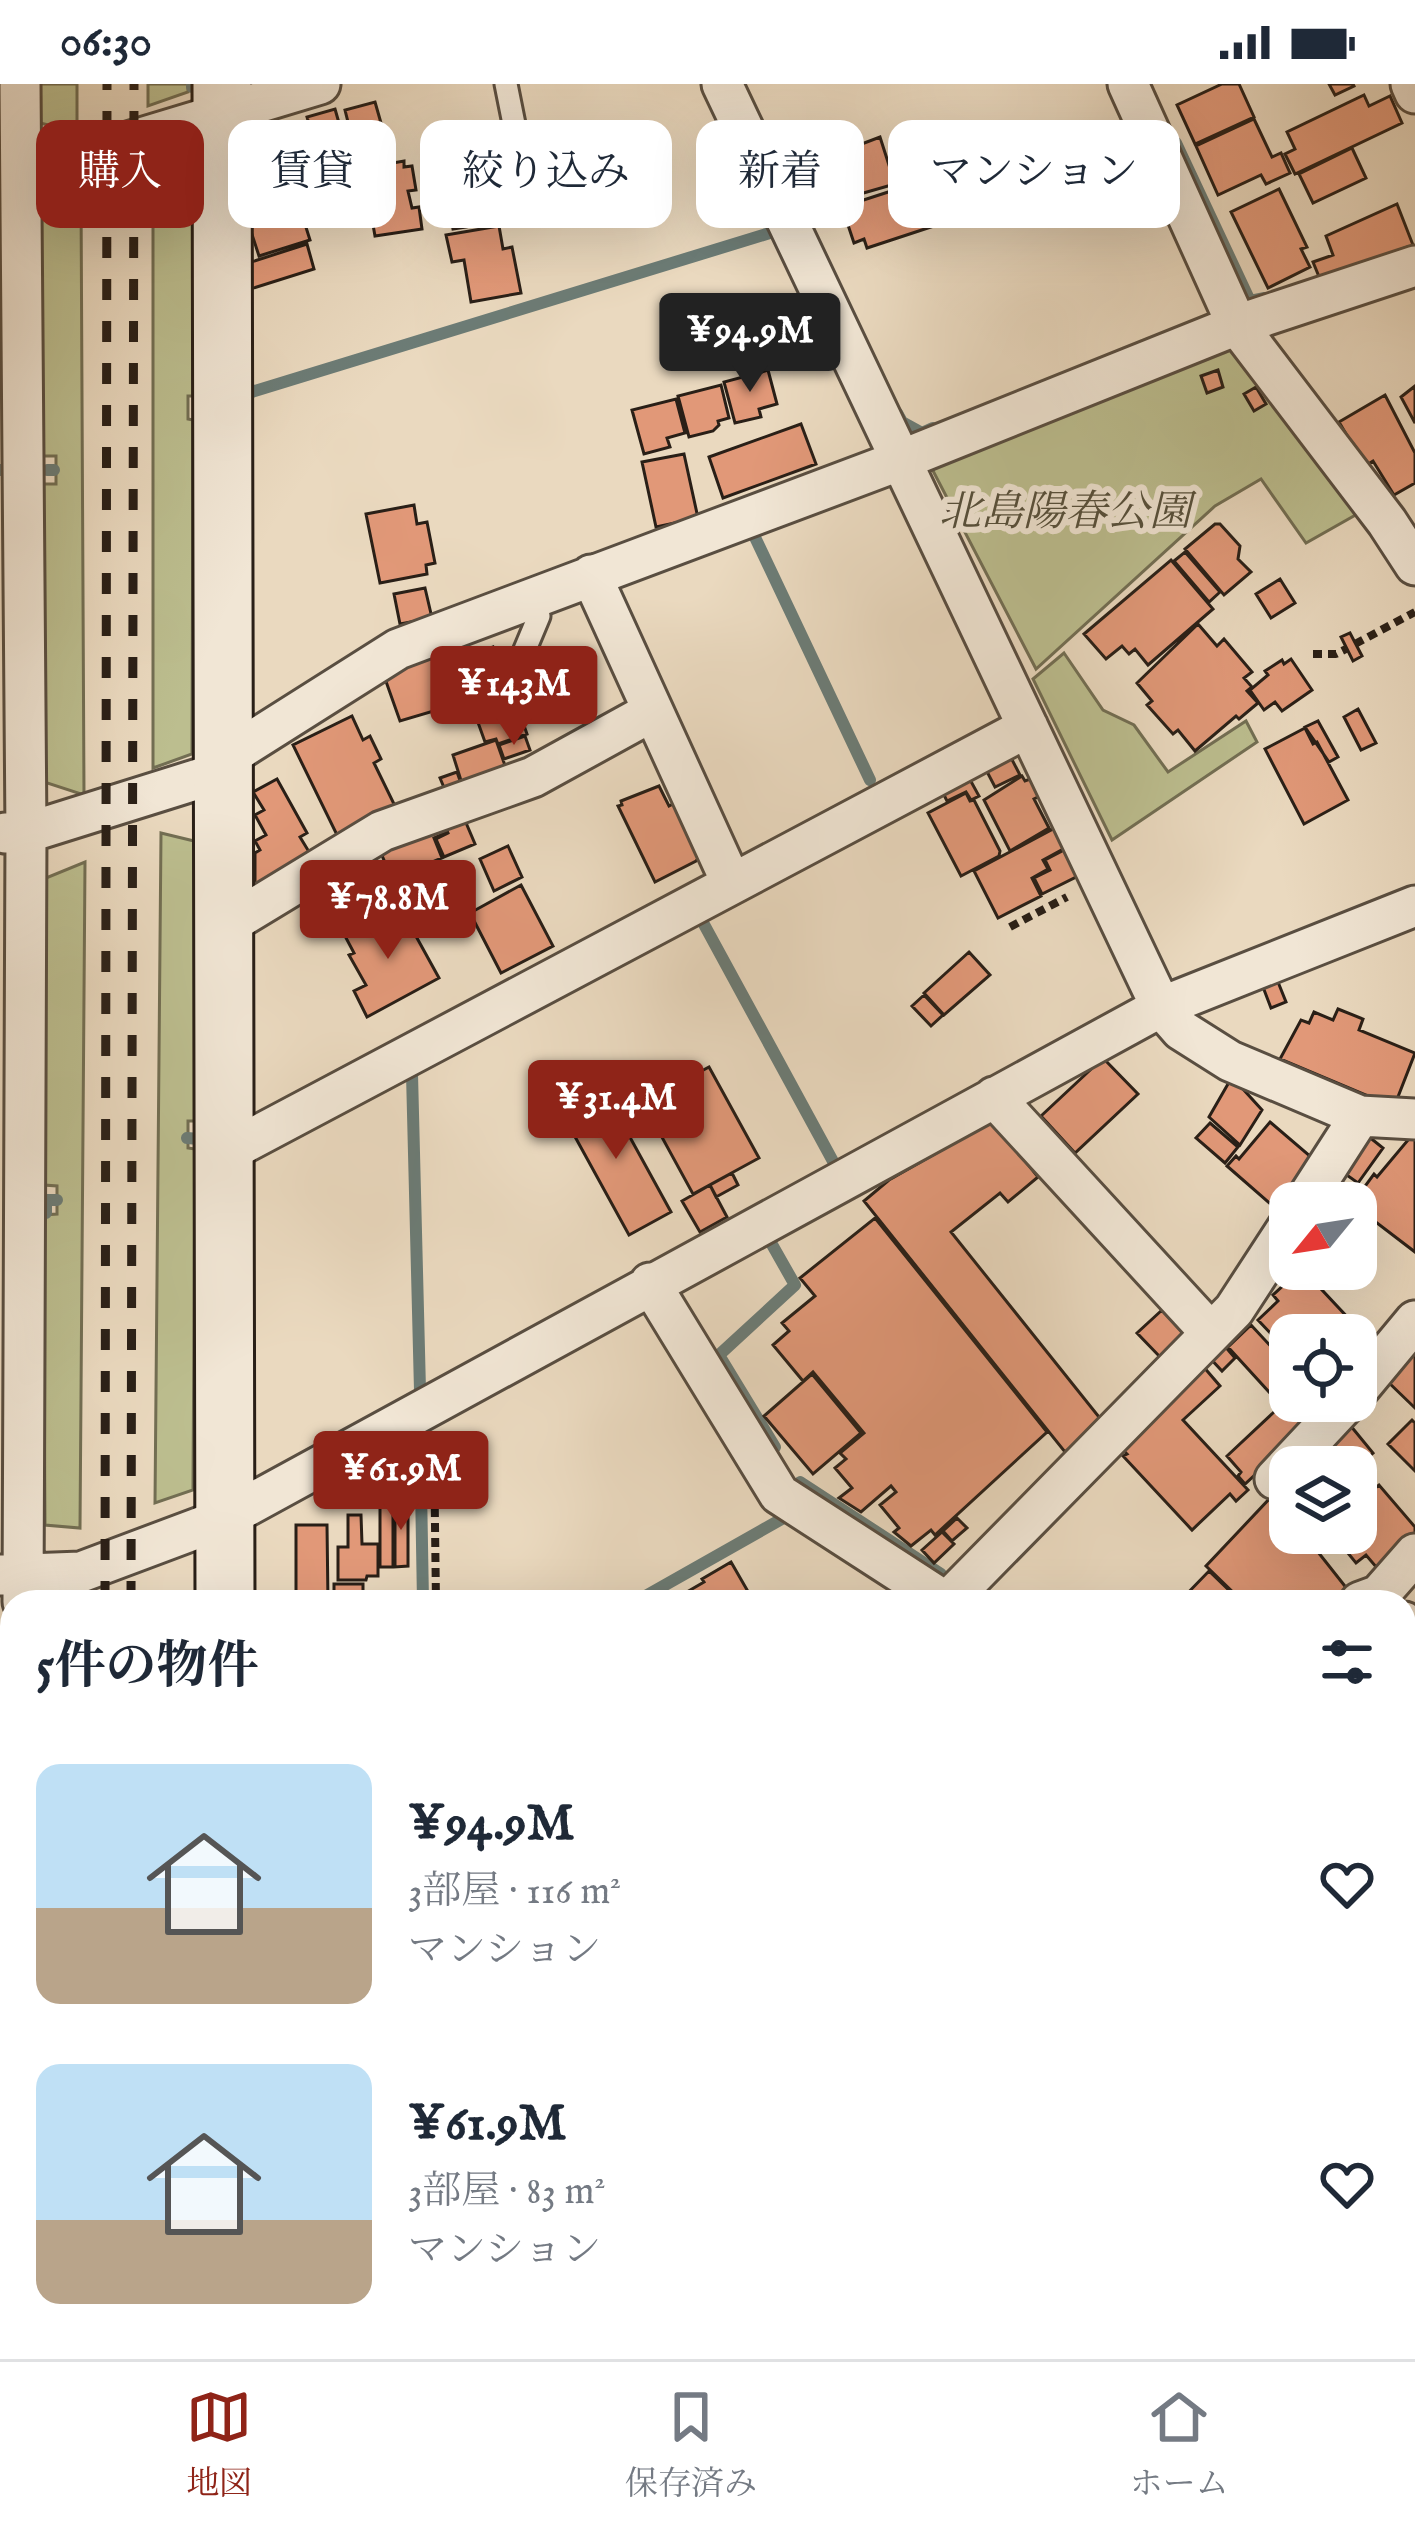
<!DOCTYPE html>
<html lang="ja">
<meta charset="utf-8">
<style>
:root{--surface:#fff;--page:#f2f2f3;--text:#1f2937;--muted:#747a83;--line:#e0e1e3;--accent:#8f2418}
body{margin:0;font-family:"IM FELL English","Noto Serif JP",serif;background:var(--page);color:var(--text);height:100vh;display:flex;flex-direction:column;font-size:45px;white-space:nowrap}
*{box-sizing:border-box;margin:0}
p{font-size:39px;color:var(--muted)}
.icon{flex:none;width:66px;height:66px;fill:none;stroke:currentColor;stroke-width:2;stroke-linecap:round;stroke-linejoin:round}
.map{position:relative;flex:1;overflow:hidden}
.sheet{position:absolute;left:0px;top:1506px;width:1416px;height:771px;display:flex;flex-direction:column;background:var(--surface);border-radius:36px 36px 0 0;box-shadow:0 12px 48px #0002}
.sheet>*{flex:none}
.hud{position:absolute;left:36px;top:36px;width:1344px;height:108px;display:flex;gap:24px}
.needle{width:78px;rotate:240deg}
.tools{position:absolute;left:1269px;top:1098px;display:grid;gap:24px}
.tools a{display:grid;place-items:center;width:108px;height:108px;border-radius:24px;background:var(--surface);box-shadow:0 12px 48px #0002;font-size:60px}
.price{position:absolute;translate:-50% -102px;padding:0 27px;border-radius:12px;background:var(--accent);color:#fff;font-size:39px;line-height:78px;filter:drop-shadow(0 3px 6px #0008)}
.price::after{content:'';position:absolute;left:50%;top:72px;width:36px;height:27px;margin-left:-18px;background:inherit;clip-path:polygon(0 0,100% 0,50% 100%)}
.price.selected{background:#222;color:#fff}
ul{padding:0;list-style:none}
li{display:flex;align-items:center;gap:36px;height:300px;padding:0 36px}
li span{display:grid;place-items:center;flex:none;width:336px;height:240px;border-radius:24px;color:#555}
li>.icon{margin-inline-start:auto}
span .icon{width:144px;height:144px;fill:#fffc;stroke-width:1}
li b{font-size:51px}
h2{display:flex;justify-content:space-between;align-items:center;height:144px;padding:0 36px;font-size:51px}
.chip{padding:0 42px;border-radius:24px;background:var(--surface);box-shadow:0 12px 48px #0002;font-size:42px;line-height:108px}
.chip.selected{background:var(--accent);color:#fff}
.status{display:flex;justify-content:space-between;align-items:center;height:84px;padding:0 60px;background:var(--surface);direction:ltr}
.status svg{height:33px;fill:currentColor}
.tab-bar{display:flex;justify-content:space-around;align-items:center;height:168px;border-top:3px solid var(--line);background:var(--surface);font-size:33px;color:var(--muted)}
.tab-bar a{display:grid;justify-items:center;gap:6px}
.tab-bar .selected{color:var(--accent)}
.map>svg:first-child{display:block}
</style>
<div class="status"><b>06:30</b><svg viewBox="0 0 49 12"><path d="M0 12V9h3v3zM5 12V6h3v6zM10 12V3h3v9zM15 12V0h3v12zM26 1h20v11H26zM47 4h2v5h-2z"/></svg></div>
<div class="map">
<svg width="1415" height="2275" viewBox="0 0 1415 2275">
<rect width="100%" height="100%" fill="#ead9bf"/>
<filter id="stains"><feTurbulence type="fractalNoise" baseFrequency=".00167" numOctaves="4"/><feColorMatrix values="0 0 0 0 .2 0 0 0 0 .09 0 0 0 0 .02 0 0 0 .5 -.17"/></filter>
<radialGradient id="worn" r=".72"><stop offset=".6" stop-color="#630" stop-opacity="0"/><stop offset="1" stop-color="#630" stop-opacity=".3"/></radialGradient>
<path fill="#bcbe8f" stroke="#726e53" stroke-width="3" d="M33,0H77V48L32,37Z
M148,0H188V8L148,22Z
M153,79L193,92V312H188V335L193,336L192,670L153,684Z
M81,110L84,711L41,697L42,400H56V372H41V128Z
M1227,263L1247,272L1359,429L1306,459L1261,395L1215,422L1036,585L930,381Z
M1064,569L1103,626L1134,641L1168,688L1246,637L1257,658L1112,756L1033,595Z
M161,749L194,757L196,1037H188V1064L195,1065L193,1406L155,1419Z
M85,778L80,1444L45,1441L43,1131L57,1130V1102L44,1101L41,796Z"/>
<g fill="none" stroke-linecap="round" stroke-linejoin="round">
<path stroke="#6c7c76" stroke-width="12" d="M192,0V3
M1176,59L1250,217L1265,214
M245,310L773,148
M897,329L902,338L922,349L933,344
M0,386H2
M47,386H54
M752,447L870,696
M700,833L835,1081
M412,990L420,1306
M187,1054L199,1055
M46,1129V1116H57
M770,1148L766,1150L795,1201L719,1271L775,1363
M420,1346L423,1518
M800,1398L941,1490
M635,1518L787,1432
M1404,1935L1415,1942
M777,2265L783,2275
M398,2275L415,2265"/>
</g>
<path fill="#e19878" stroke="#291f17" stroke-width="3" d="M1222,0H1239L1254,33L1195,60L1177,21Z
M1329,0H1353L1354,2L1335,11Z
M1364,11L1369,22L1390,12L1402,39L1295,90L1285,70L1295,65L1287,48Z
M375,18L383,46L352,54L345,26Z
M335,25L343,53L315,61L307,33Z
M1254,35L1272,73L1281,69L1290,89L1266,100L1261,91L1218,111L1196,62Z
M299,47L320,106L270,121L252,60Z
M880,53L895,100L839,116L838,111L832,113L827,96L837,92L830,72Z
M1352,64L1366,94L1313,119L1299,90Z
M826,65L834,91L806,100L798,74Z
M404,77V83L412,82L416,106L408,107L412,124L419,123L422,145L375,152L366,101L356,102L353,86Z
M962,80L966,94L944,101L940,87Z
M488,82L494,116L449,124L442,90Z
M919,98L934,142L867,164L864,155L854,159L842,123Z
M349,103L354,128L338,131L333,106Z
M1279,105L1307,163L1301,165L1310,183L1268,204L1231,128Z
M978,114L983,127L948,138L943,125Z
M298,118L310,156L259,172L247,135Z
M1397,120L1413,161L1320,195L1313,178L1333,171L1326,152Z
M463,126L466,143L453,145L450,128Z
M499,142L503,165L512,163L521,209L471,218L464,176L452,178L446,151Z
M307,160L314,185L244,207L236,183Z
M760,282L762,288L768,286L777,320L759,325L761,333L735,339L724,298L747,292L746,286Z
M1218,286L1223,303L1207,309L1201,292Z
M721,301L729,334L718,337L719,341L713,347L689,353L678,312Z
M1415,302V339L1401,313Z
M1256,303L1266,320L1254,327L1244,310Z
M1385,311L1415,369V399L1394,411L1373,377L1365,382L1339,338Z
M676,315L685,349L667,354L670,363L644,370L632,326Z
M801,340L816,380L723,414L709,373Z
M684,370L698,434L656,443L642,378Z
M414,421L417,440L427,438L435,479L426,481L427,490L380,499L366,430Z
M1215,440H1220L1240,462L1238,475L1251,488L1224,511L1185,465Z
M1185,468L1220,508L1209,518L1174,477Z
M1171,476L1213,525L1148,581L1135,565L1129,570L1122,562L1106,575L1084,550Z
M1280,495L1295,519L1271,534L1256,510Z
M425,504L432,534L400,540L394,510Z
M1198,540L1217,562L1224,555L1252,588L1244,594L1252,603L1247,607L1258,619L1239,635L1236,632L1195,667L1178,646L1173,650L1147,621L1152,617L1137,599Z
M1350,549L1362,572L1353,577L1341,553Z
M493,563L498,579L502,578L527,650L498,660L496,655L485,658L456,577Z
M441,568L445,581L454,578L465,610L452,615L454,621L400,637L383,589Z
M1291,575L1312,606L1282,627L1275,618L1264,626L1250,606L1268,591L1265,587L1282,576L1284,580Z
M1358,625L1376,659L1361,666L1344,633Z
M352,632L363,656L370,652L381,675L374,679L396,724L338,753L293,661Z
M1318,637L1338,673L1329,678L1305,643Z
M1305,644L1313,660L1317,658L1348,716L1304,740L1265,665Z
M525,652L530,666L504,675L499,661Z
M496,656L508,690L464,706L453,671Z
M1008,668L1020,691L995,703L983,680Z
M457,688L463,705L445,706L440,694Z
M968,692L979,712L971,716L966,708L947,717L941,705Z
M1022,692L1025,697L1033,694L1042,711L1034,715L1049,744L1010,767L984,716Z
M277,695L307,749L300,753L314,776L255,803V769L260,766L255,757L266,751L255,731L264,726L253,708Z
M659,702L669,722L675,719L701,771L696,777L655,798L618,722L622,721L621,717Z
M966,709L970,717L974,716L1000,767L999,772L961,792L928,729Z
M461,727L475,760L444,773L436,755L448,749L442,735Z
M440,736L445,749L434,754L442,774L392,795L378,762Z
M1055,744L1065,764L1043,776L1048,785L1032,794L1041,812L998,834L974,787Z
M508,762L522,793L494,807L480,775Z
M1066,765L1080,791L1042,810L1034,794L1050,786L1045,776Z
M521,801L553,862L501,889L470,829Z
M401,825L439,894L367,933L354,907L366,901L349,871L354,869L345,852L374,831L378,838Z
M969,868L990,891L944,931L924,909Z
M1278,898L1286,918L1271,924L1263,903Z
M924,911L943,931L931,942L912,922Z
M1338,925L1363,935L1359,946L1415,969L1394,1023L1280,975L1301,936L1309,939L1314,928L1333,936Z
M1103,974L1138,1010L1075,1069L1041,1032Z
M709,983L759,1074L693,1110L652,1035L658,1032L650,1015Z
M1232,993L1262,1026L1240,1061L1209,1033Z
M604,1006L671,1128L629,1151L562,1029Z
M1270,1038L1317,1078L1274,1123L1227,1082L1236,1072L1239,1075Z
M989,1039L996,1040L1038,1093L1008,1118L1000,1109L951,1148L1103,1338L1065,1368L864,1117L889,1096Z
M1210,1039L1238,1063L1225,1079L1196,1054Z
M1413,1050L1415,1051V1168L1356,1123L1364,1110L1360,1109L1374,1090L1377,1093Z
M1368,1052L1383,1064L1358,1099L1341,1087Z
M732,1089L738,1101L716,1113L710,1101Z
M710,1101L727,1133L700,1148L682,1117Z
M875,1134L1047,1348L935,1451L931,1446L911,1462L894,1448L899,1444L880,1421L896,1408L891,1402L861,1428L839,1414L852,1404L835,1384L846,1375L840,1369L864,1349L813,1288L803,1297L773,1261L789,1247L782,1239L815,1212L800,1194Z
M1292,1185H1324L1314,1194Z
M1297,1189L1302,1195L1307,1190L1380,1268L1356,1290V1251H1290V1270L1258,1236L1278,1217L1273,1211Z
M1162,1226L1185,1251L1161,1274L1137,1249Z
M1251,1241L1290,1283V1310L1280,1320L1228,1263Z
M1223,1260L1235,1274L1222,1287L1209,1273Z
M1415,1261V1324L1386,1296Z
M1202,1281L1220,1302L1183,1336L1248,1406L1236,1417L1230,1410L1192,1446L1123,1372L1127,1370L1117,1360Z
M812,1290L861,1349L813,1390L764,1332Z
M1290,1313V1317H1321L1327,1324L1245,1400L1238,1392L1241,1388L1227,1372Z
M1412,1336L1415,1339V1387L1388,1360Z
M1350,1341L1373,1369L1356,1384L1301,1383Z
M1356,1401L1365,1412L1379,1401L1415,1443V1452L1377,1484L1366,1471L1356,1479L1339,1458L1331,1454L1327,1458L1320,1449H1356Z
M1273,1411L1290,1433V1449H1303L1348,1506L1337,1518H1239L1241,1516L1206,1482Z
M380,1415H393V1483H380Z
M395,1415H408V1482L395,1483Z
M348,1431H361L362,1460H378V1492H367L366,1496H338V1463H348Z
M957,1434L967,1444L952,1457L943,1447Z
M296,1441H327L328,1518H296Z
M942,1448L954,1460L934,1479L922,1466Z
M731,1478L754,1518H677L682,1515L680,1512L704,1498L702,1495Z
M1209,1487L1239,1516L1237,1518H1179Z
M334,1500H363V1518H334Z
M1404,1680L1415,1691V1702L1404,1713Z
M1415,1737V1763L1404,1753Z
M1409,1797L1415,1804V1925L1404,1911V1801Z
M1256,2265H1290L1296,2275H1238Z"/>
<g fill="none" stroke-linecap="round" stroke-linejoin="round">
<g stroke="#594e41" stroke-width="27">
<path id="lane" d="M501,99L525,95L506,0
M516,587L539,532L533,514"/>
</g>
<g stroke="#594e41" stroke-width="45">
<path id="street" d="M20,0L26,749L23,1518
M722,0L1161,923L1181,946L1230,977L1360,1032L1415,1035
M1128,0L1237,241L1387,438L1415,481
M1411,0L1415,9
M22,90L320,0
M591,491L732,800
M224,675L398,565L901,376L1237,241L1415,182
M5,749H26L224,687
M224,843L382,747L533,693L653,627
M994,1013L1211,1249
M225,1069L1028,643
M1304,1119L1360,1032
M650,1199L779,1410L946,1518
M1356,1308L1415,1237
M1275,1395L1348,1317
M0,1491L81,1488L225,1434L1161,923L1415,822
M947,1518L1234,1226L1290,1140
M1360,1518L1379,1511L1415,1470
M1404,1538L1415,1550
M1404,1961L1415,1965
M1404,2078L1415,2072
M0,2110H12
M1170,2265L1176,2275
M17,2275V2265
M1022,2275L1041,2265"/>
</g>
<g stroke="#291f17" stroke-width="63">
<path id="secondary" d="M222,0L225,1518
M225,2275V2265"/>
</g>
<path stroke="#291f17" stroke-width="8" stroke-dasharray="9 6" stroke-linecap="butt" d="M1355,560L1415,528
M1313,570H1336L1346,565
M1010,843L1067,813
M434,1364L436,1518"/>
<use href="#lane" stroke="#f1e6d5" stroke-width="21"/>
<use href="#street" stroke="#f1e6d5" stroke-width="39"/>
<use href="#secondary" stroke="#f1e6d5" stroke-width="57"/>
<path stroke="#291f17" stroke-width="9" stroke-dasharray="21 21" stroke-linecap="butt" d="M105,1518L107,0
M131,1518L134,0
M131,2265V2275
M106,2275V2265"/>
</g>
<g text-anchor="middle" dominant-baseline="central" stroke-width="12" stroke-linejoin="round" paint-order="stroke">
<g font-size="42" font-style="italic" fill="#554f3b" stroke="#f1e6d5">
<text x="1065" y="429">北島陽春公園</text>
</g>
</g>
<rect width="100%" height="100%" filter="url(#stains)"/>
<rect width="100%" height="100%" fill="url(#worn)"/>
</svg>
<div class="tools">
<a><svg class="needle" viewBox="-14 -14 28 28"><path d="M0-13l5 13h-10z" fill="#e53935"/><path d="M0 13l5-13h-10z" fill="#747a83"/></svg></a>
<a><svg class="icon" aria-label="locate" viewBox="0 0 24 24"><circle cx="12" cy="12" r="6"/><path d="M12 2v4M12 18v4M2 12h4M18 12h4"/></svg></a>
<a><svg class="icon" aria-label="layers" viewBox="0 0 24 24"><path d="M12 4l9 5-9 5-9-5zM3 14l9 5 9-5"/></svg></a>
</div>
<b class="price selected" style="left:750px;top:311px">¥94.9M</b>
<b class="price" style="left:514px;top:664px">¥143M</b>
<b class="price" style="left:388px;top:878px">¥78.8M</b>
<b class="price" style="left:616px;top:1078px">¥31.4M</b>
<b class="price" style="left:401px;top:1449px">¥61.9M</b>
<div class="hud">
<a class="chip selected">購入</a>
<a class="chip">賃貸</a>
<a class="chip">絞り込み</a>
<a class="chip">新着</a>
<a class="chip">マンション</a>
</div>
<section class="sheet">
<h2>5件の物件<svg class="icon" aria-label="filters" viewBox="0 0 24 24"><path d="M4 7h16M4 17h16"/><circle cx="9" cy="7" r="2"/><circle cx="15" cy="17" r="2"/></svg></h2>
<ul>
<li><span style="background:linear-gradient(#bfe0f5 60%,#b9a48a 0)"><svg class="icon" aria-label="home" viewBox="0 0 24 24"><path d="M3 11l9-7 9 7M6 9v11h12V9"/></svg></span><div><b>¥94.9M</b><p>3部屋 · 116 m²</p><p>マンション</p></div><svg class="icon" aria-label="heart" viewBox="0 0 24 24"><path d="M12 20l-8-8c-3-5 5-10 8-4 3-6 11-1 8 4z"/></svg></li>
<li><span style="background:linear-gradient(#bfe0f5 65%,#b9a48a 0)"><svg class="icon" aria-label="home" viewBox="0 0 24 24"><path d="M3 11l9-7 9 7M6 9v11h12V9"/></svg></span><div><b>¥61.9M</b><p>3部屋 · 83 m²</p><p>マンション</p></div><svg class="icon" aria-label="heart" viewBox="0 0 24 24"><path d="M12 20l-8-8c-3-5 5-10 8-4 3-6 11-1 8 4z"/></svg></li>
</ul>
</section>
</div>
<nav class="tab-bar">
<a class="selected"><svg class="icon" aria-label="map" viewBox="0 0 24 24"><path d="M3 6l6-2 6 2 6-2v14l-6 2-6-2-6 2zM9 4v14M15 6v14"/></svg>地図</a>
<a><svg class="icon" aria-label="saved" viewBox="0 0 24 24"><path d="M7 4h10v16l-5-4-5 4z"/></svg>保存済み</a>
<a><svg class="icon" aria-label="home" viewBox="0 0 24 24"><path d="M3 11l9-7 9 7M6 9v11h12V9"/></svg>ホーム</a>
</nav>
